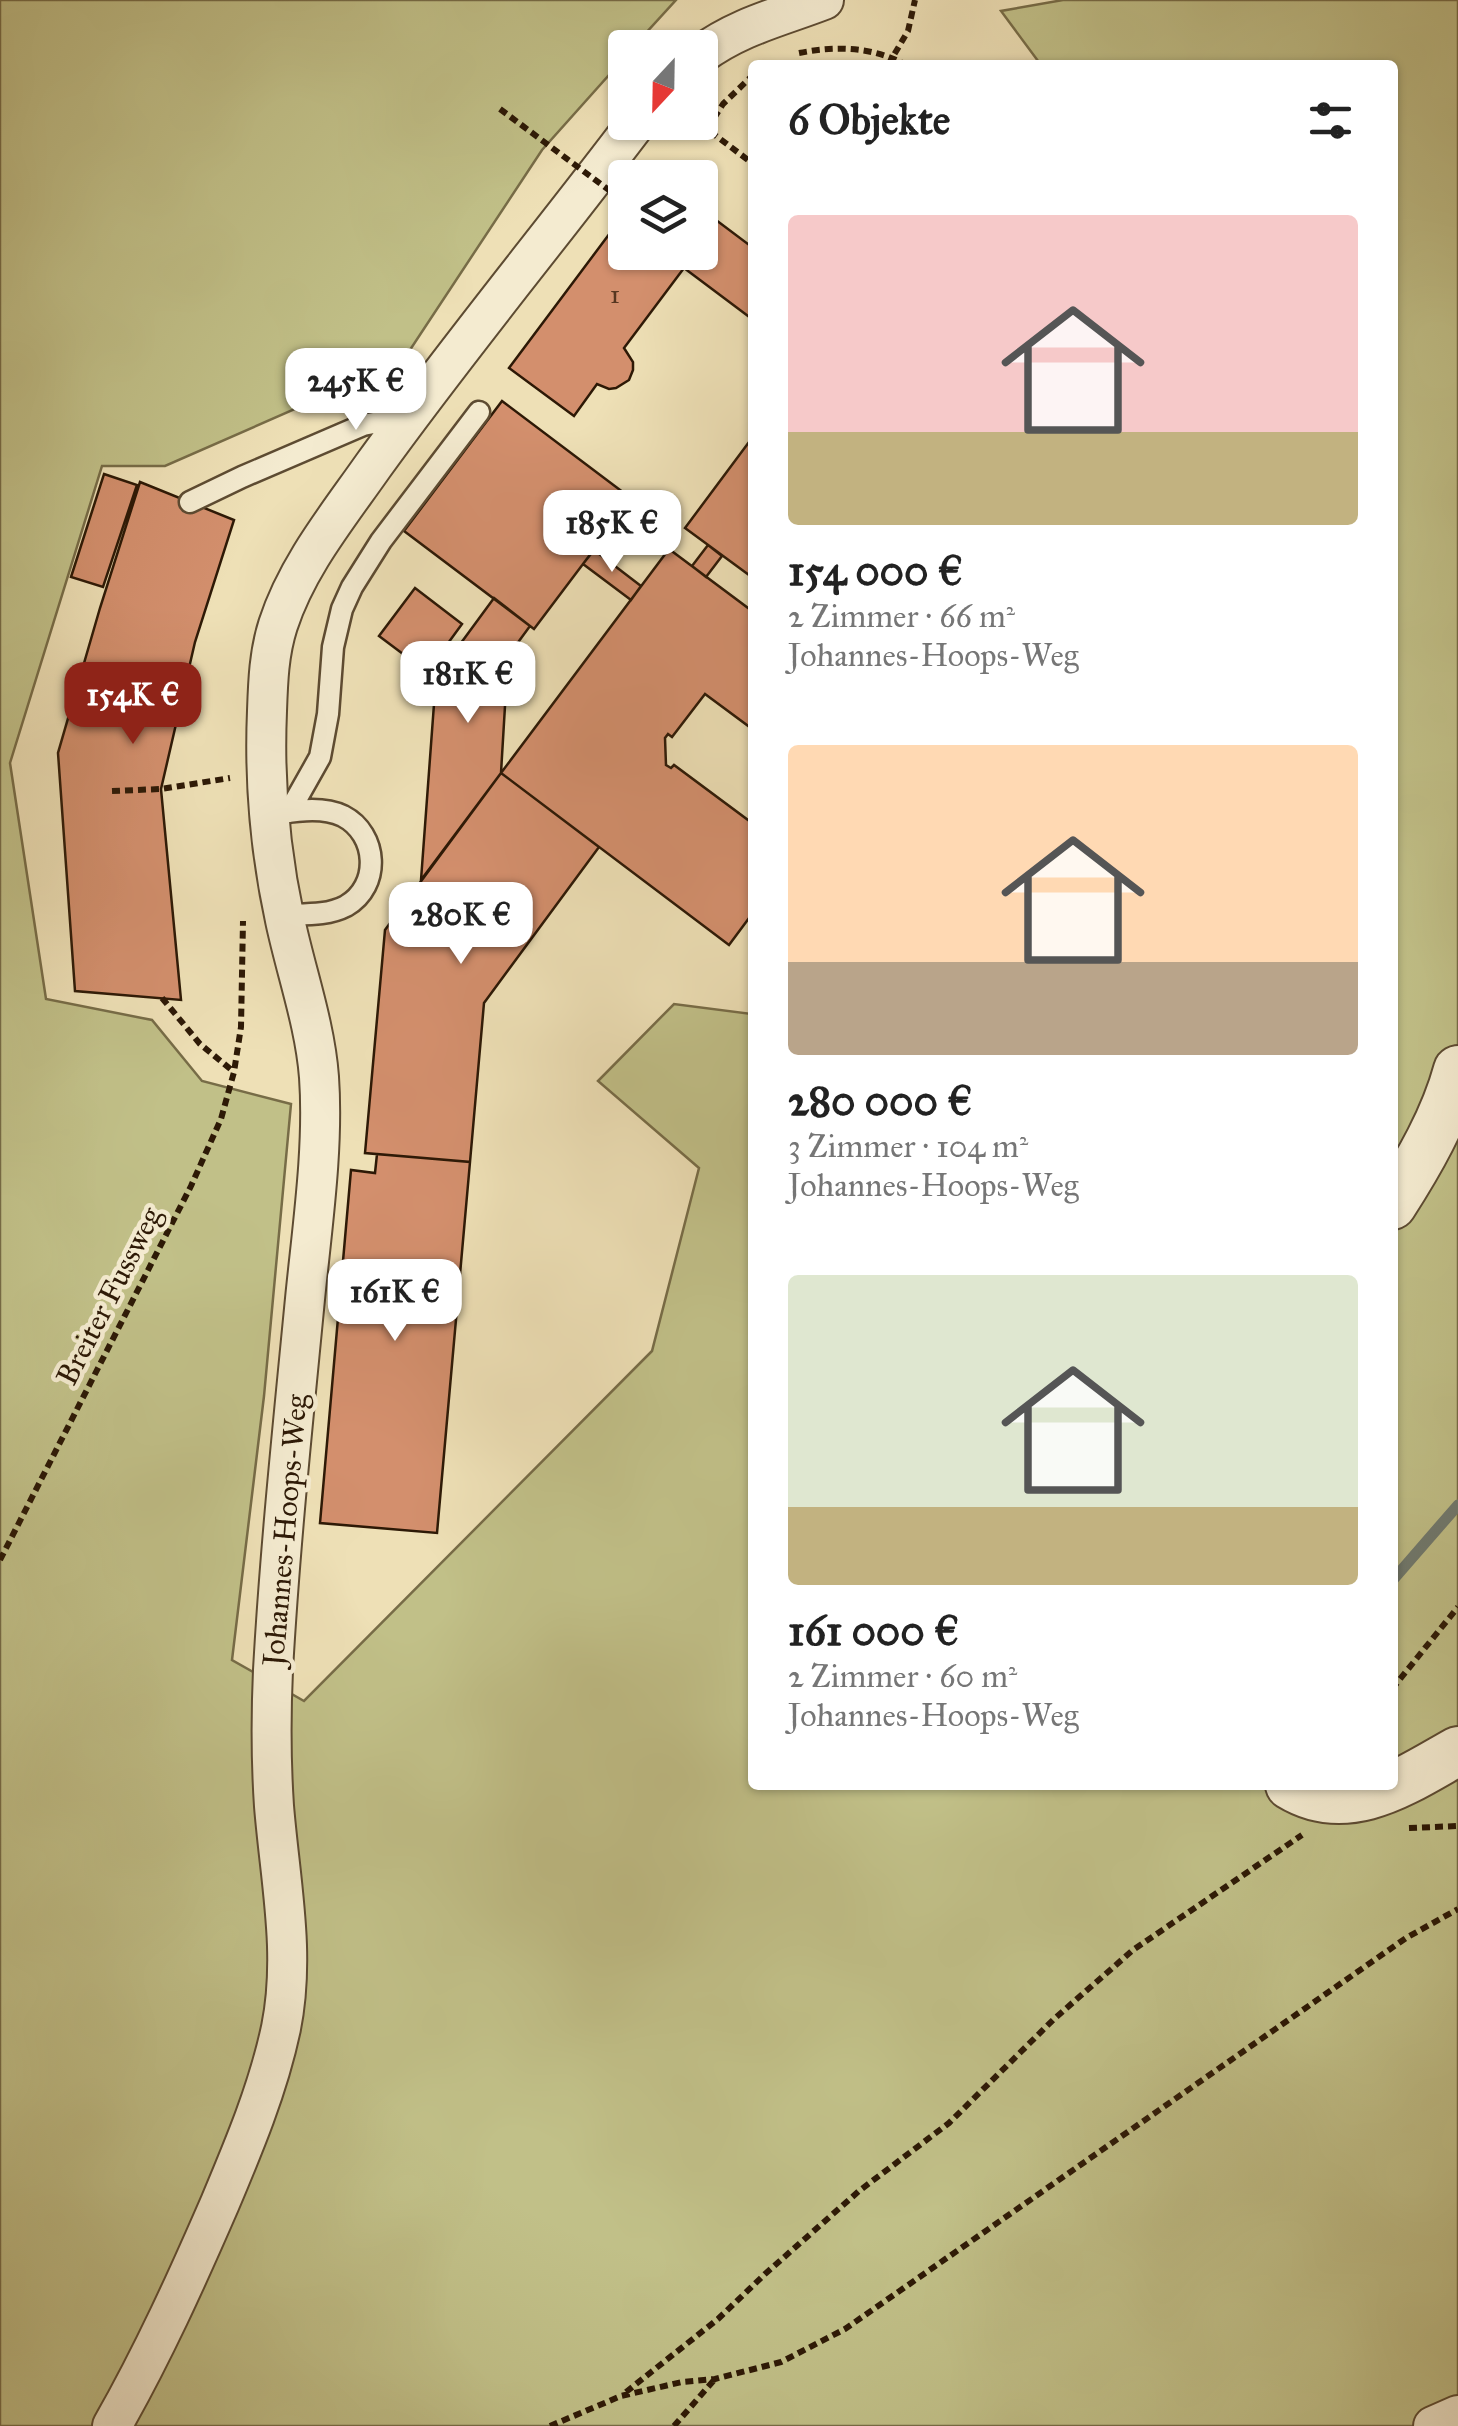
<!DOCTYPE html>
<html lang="de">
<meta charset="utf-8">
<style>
:root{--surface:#fff;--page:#f6f6f6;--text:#222;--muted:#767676;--accent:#8f2418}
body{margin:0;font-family:"IM FELL Great Primer",serif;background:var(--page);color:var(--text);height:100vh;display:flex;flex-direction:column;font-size:38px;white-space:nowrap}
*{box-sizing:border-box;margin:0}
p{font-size:32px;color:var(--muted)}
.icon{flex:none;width:55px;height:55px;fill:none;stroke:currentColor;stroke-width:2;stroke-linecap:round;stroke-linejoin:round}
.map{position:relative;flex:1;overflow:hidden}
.panel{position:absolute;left:748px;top:60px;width:650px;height:1730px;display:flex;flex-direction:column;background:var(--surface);border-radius:10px;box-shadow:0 2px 8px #0004}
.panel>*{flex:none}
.needle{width:65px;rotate:202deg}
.buttons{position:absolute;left:608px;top:30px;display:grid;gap:20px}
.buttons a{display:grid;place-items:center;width:110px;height:110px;border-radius:10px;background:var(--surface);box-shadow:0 2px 8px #0004;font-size:50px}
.price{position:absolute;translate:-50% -85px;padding:0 22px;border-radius:20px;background:#fff;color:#222;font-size:32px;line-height:65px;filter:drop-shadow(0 2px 5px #0008)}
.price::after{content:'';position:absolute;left:50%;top:60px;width:30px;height:22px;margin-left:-15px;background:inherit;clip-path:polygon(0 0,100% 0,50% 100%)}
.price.on{background:var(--accent);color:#fff}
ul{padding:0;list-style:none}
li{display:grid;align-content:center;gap:20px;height:530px;padding:0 40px}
li span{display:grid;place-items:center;height:310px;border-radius:10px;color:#555}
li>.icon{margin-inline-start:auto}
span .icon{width:180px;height:180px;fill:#fffc;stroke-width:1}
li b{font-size:42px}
h2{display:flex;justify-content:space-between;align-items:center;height:120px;padding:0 40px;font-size:42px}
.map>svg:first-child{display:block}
</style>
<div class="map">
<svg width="1458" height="2426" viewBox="0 0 1458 2426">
<rect width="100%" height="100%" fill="#eee0b6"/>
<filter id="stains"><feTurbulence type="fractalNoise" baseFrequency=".002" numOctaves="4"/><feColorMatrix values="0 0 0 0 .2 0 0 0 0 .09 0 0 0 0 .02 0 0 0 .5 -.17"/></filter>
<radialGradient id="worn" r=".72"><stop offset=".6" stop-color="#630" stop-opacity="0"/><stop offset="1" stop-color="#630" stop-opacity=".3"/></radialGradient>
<path fill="#c1c088" stroke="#776c47" stroke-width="2.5" d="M0,0H676L633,47L625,48V57L542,150L402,362L165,466H102L10,763L46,999L152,1020L202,1081L291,1104L264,1396L232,1660L304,1701L652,1351L699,1168L598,1081L674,1004L752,1014V1785H1392V65H1041L1001,11L1063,0H1458V2426H0Z"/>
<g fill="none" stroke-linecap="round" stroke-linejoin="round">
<path stroke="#707a70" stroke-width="11" d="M1392,1581L1458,1505"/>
</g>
<path fill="#d38f6d" stroke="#2d1906" stroke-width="2.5" d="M700,208L752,247V319L684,268L624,348L633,362V370L629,380L616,388L609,389L597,384L574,416L509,368L625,213V252H700Z
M502,401L632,499L534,629L404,531Z
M752,438V571L749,575L685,528Z
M104,474L137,485L103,587L71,577Z
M140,482L234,520L195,642L161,789L181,1000L75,991L58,753L100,608Z
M708,545L722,556L706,577L692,566Z
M669,549L752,611V726L751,728L705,694L672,737L668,734L665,738L666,765L671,768L674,765L752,823V914L729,945L501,773Z
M594,550L641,586L631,600L583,564Z
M415,588L462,624L427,672L379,636Z
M494,598L530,626L508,656L501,773L421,880L436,677Z
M501,773L599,847L484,1003L470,1162L365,1153L385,930Z
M377,1154L470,1162L437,1533L320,1523L351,1170L375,1173Z"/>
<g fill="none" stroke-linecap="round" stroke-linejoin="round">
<g stroke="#5d4b32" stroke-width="25">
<path id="service" d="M190,502L242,477L363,425L384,421L404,423
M289,812L320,757L328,714L333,647L342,609L352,587L381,541L479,412
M280,813C301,810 324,807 343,816C378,834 381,886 346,906C327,916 304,914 283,915"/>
</g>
<g stroke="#5d4b32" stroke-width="42">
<path id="minor" d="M700,55C739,26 780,17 824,0
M112,2426C153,2354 187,2279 220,2203C244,2146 268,2089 281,2028C296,1954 280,1880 274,1806C271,1761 271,1714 273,1670C280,1546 293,1423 305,1299C312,1228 324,1148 319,1077C315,1024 296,972 285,920C270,851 264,781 267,711C268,681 269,653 278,625C297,566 338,516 373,466C457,349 550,237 637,122
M1433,2426L1458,2415"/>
</g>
<g stroke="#5d4b32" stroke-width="52">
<path id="tertiary" d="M1392,1205C1419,1163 1445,1118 1458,1070
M1290,1785C1349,1821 1406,1780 1458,1751"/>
</g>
<path stroke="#2d1906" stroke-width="6" stroke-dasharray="8 5" stroke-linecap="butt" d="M799,53C835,46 872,46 906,65
M888,65L908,31L915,0
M676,122L688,132L707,129L752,163
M707,129L723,104L752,76
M112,791L161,789L230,778
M162,998L200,1044L234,1072
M0,1560L191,1186L221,1119L234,1072L241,1027L243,921
M1392,1689L1458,1607
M1409,1828L1458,1826
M626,2392L718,2319L765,2274L859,2191L949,2123L1054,2019L1133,1950L1302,1835
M550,2426L621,2396L682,2382L715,2379L781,2362L845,2329L1406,1938L1458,1909
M674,2426L715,2379"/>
<use href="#service" stroke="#f4ebd0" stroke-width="20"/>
<use href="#minor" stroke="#f4ebd0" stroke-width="38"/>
<use href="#tertiary" stroke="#f4ebd0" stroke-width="48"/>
<path stroke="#2d1906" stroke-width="6" stroke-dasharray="8 5" stroke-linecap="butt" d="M500,109L625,202"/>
</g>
<g text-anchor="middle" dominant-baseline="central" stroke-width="9" stroke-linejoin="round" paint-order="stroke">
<g font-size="25" fill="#563620">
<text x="615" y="294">1</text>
</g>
<g font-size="30" fill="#2d1906" stroke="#f4ebd0">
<text transform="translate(109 1296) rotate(-63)">Breiter Fussweg</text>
<text transform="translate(285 1530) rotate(-85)">Johannes-Hoops-Weg</text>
</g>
</g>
<rect width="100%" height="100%" filter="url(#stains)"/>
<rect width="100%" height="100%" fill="url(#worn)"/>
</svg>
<div class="buttons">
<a><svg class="needle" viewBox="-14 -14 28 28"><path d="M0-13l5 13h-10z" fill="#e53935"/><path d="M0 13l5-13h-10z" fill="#767676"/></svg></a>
<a><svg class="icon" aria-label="layers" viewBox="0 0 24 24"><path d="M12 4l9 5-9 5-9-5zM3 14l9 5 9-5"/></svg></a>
</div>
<b class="price" style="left:356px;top:433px">245K €</b>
<b class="price" style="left:612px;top:575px">185K €</b>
<b class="price" style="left:468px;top:726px">181K €</b>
<b class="price on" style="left:133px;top:747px">154K €</b>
<b class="price" style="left:461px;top:967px">280K €</b>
<b class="price" style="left:395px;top:1344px">161K €</b>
<section class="panel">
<h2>6 Objekte<svg class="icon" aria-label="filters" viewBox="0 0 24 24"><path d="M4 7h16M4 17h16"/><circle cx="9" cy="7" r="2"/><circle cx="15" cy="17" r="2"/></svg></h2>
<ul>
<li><span style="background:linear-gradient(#f6c9c9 70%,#c2b280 0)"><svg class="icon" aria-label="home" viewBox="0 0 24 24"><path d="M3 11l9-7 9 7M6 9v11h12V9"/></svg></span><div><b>154 000 €</b><p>2 Zimmer · 66 m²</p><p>Johannes-Hoops-Weg</p></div></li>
<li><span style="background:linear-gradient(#ffd9b3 70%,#b9a48a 0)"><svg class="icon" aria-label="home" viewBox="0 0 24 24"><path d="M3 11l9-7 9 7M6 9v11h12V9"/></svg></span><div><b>280 000 €</b><p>3 Zimmer · 104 m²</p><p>Johannes-Hoops-Weg</p></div></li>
<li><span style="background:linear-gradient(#dfe7d0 75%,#c2b280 0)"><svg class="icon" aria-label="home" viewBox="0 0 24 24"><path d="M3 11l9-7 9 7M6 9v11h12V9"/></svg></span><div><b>161 000 €</b><p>2 Zimmer · 60 m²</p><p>Johannes-Hoops-Weg</p></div></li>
</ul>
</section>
</div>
